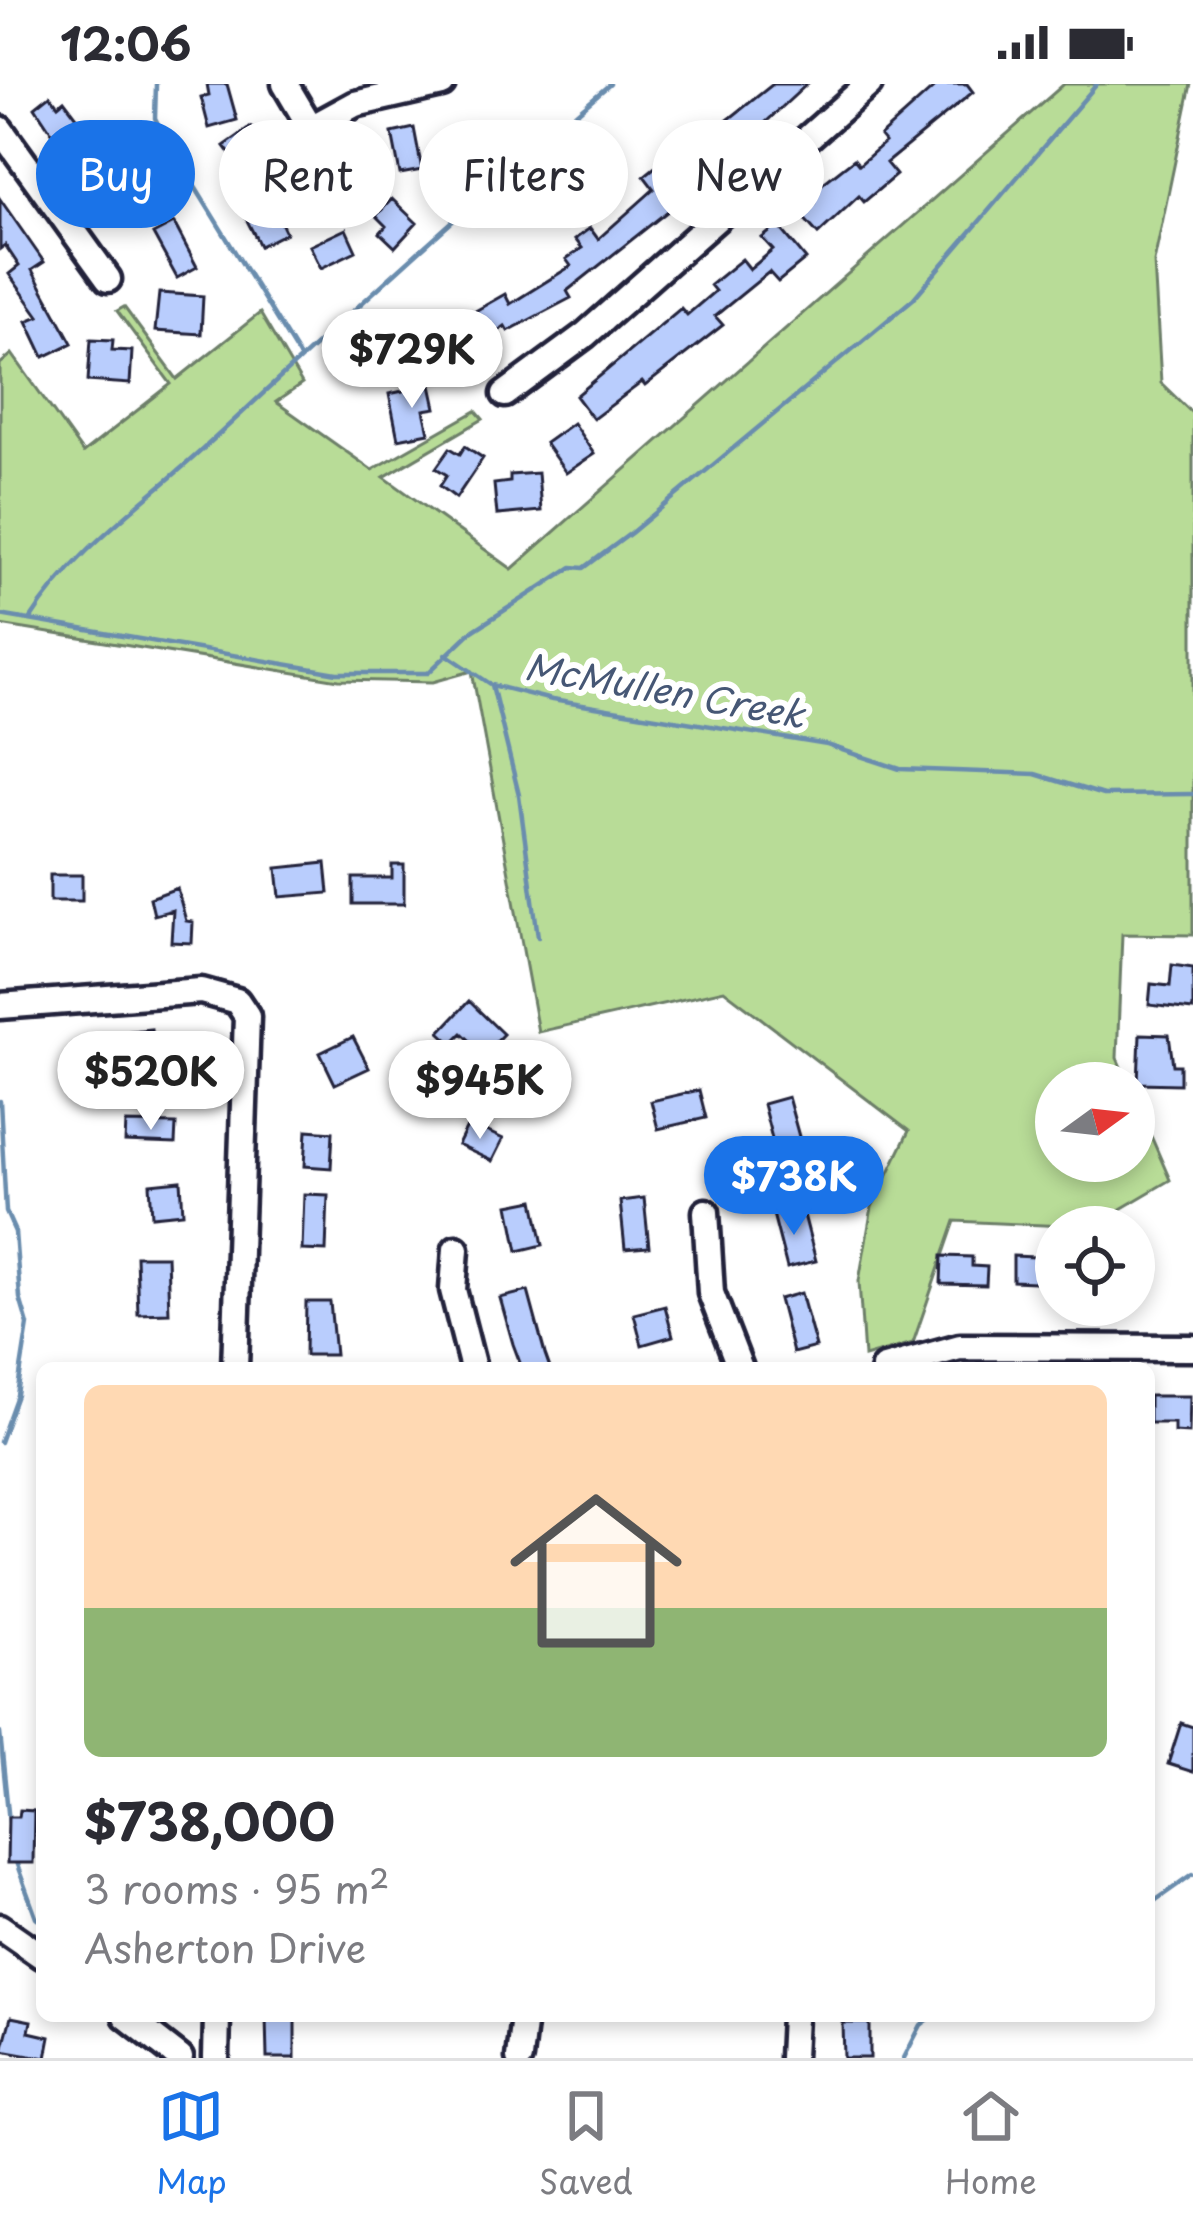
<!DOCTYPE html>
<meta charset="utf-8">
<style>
:root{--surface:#fff;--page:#f7f7f7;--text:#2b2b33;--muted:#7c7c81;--line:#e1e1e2;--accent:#1a73e8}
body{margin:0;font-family:"Playpen Sans",sans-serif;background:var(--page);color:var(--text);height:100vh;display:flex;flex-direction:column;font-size:45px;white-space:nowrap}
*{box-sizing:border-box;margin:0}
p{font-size:39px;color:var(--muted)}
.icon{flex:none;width:66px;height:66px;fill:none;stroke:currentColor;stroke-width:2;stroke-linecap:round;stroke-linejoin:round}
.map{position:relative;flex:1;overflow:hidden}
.sheet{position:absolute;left:36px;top:1278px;width:1119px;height:660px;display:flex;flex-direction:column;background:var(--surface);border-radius:18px;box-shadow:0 6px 18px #0003}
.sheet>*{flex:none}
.banner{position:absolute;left:36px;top:36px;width:1122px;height:108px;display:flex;gap:24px}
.needle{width:78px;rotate:75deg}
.controls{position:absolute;left:1035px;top:978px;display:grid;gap:24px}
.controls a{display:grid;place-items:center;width:120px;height:120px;border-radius:50%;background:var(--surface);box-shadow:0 6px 18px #0003;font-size:60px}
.price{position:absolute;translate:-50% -102px;padding:0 27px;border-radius:42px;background:#fff;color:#222;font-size:39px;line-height:78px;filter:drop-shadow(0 3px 6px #0008)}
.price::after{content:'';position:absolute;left:50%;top:72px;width:36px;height:27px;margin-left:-18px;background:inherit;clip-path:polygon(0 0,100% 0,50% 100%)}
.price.selected{background:var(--accent);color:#fff}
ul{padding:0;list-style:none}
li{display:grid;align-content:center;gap:24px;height:636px;padding:0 48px}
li+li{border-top:3px solid var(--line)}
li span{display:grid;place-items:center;height:372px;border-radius:18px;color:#555}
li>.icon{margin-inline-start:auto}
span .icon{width:216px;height:216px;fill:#fffc;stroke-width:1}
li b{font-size:51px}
.pill{padding:0 42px;border-radius:54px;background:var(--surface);box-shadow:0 6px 18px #0003;font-size:42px;line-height:108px}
.pill.selected{background:var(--accent);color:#fff}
.status{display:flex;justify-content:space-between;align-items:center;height:84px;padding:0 60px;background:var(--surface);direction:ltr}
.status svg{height:33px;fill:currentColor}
.tab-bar{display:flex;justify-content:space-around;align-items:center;height:168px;border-top:3px solid var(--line);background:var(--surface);font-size:33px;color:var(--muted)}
.tab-bar a{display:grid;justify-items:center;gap:6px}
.tab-bar .selected{color:var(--accent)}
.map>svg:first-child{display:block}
</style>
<div class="status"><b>12:06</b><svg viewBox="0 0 49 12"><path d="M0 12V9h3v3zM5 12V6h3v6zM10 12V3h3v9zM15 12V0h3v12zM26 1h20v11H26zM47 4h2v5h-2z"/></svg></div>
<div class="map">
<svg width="1193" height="1974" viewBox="0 0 1193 1974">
<rect width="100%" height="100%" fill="#fff"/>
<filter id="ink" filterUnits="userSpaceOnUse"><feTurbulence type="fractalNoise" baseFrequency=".00833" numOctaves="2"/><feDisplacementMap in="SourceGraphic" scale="24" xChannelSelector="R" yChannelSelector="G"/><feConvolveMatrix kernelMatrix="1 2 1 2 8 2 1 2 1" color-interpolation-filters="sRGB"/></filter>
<g filter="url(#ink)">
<path fill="#b8dc97" stroke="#6d7f69" stroke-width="3" d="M1064,0H1191L1154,178L1161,299L1193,330V851L1122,850L1117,974L1128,999H1056V1077H1134V1013L1170,1096L1090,1143L955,1137L913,1259L864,1273L859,1197L872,1123L909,1047L724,906L538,948L472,587L433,598L339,596L0,541V280L12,270L83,369L171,300L117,227L124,223L177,295L260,229L302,300L276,318L372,386L476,327L483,335L384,393L512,485Z"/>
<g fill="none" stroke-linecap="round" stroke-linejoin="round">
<path stroke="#6b8dae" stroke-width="4.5" d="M156,0L155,34L165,54L299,272
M0,531L337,589H428L471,548L572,483L584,484L631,449L913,215L1097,0
M30,536C74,466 143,420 203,365C337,241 471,118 610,0
M446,570L492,601L552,616L827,661L900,685L1035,690L1103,711L1193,710
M492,601L519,711L538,853
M0,1017L6,1128L15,1148L20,1214L28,1241L17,1311L0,1358
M0,1649L9,1738
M16,1778L36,1833L42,1838
M1149,1821L1193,1790
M904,1974L921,1941L933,1932"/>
</g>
<path fill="#b9cdfd" stroke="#22223b" stroke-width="3" d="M207,0H227L237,36L209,44L201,13L209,11Z
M773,0H807L754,49L679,101L687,112L567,207L571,214L508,247L505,242L485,257L470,230L505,210L510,220L571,182L566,175L582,164L575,155L590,144L598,155L654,105L644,92L675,67L680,74Z
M938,0H967L973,8L886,79L896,91L864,118L859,112L818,150L801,131L815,119L808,111L854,75L859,81L885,58L880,52Z
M50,11L58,21L64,16L92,53L102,47L151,131L131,143L121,126L111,132L102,117L107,114L90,82L78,88L35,23Z
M251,43L273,73L247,93L224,62Z
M414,44L422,86L400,90L392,49Z
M480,52L489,83L458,92L450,63Z
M275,103L285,123L276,128L286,149L260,162L239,121Z
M0,115L44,178L32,186L72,259L44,273L27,237L39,232L9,190L19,182L5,161L0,165Z
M392,115L417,139L395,163L380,149L386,142L376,132Z
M174,139L197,183L177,194L153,150Z
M778,141L806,175L778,198L769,188L715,232L723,241L645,302L642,298L593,335L576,312L681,224L687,231L715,207L710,201L742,175L750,185L773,166L762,154Z
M346,145L356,167L321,184L310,162Z
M159,209L203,212L201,250L155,247Z
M443,242L468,260L452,285L440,277L434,285L420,275Z
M91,255L113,256L112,266L132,267L130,300L88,297Z
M431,301L436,324L424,326L429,349L398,355L389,310Z
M573,339L594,370L566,389L545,359Z
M465,362L483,374L456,414L440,402L447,391L436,384L450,364L460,370Z
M538,389L541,427L497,431L494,400L510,398V391Z
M326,779L329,809L280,813L277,784Z
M392,781H404V820H353V794H392Z
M50,791H82V817H50Z
M177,804L186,837L193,838L192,859L171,858L173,826L154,831L150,814Z
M1172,881L1193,884V926L1149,921L1151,900L1170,902Z
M469,917L503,950L484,970L462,949L452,959L440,948Z
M151,945L152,955L174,953L176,973L152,976L153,989L126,991L122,948Z
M1140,950L1169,951L1173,981H1180V1000L1138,999Z
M353,953L369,984L335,1000L320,969Z
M699,1006L706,1034L658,1045L651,1017Z
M788,1013L803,1067L777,1074L763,1020Z
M126,1039L176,1040L175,1060L125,1058Z
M469,1039L503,1055L492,1077L458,1061Z
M307,1046L333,1048L331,1084L305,1082Z
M181,1097L183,1129L152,1132L150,1100Z
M304,1110L328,1111L326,1167L302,1166Z
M644,1114L649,1163L625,1165L620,1117Z
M534,1116L543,1161L518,1167L509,1121Z
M802,1123L816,1177L787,1184L773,1130Z
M136,1172H167L169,1229L138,1230Z
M942,1172L972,1173V1182L987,1183L986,1201L941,1200Z
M1013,1172L1056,1174V1199L1013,1197Z
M528,1207L545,1270L550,1284H522L513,1260L500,1214Z
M801,1209L816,1263L793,1269L779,1215Z
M306,1218H330L335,1271H305Z
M665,1222L673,1252L642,1261L634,1230Z
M1149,1312H1190L1189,1349L1174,1348V1339H1149Z
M1181,1639L1193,1643V1688L1168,1680Z
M20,1726L34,1727L33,1779H7L8,1733H19Z
M266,1932H295V1974H267Z
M11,1933L31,1937L29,1948L50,1953L46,1974L2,1966Z
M843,1939H870V1974H844Z"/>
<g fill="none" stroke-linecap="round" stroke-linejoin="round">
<g stroke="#22223b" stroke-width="33">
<path id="minor" d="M285,0L336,86
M311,44L355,20L442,0
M0,45L108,195
M505,310L585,251L869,0
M0,922L201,907L237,917L247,932L235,1284
M706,1128L711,1209L740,1284
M456,1165L453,1206L473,1284
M884,1284L960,1263L1193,1264
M0,1843L42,1872
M126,1932L180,1974
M216,1974L217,1932
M519,1974L524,1932
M792,1974L794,1932"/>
</g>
<use href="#minor" stroke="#fff" stroke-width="24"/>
</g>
</g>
<g text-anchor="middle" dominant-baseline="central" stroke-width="12" stroke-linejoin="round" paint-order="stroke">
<g font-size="36" font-style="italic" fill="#465775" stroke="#fff">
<text transform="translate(665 605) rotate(10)">McMullen Creek</text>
</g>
</g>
</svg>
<div class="controls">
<a><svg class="needle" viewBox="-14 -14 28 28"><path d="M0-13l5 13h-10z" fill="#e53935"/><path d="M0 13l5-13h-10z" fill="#7c7c81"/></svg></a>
<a><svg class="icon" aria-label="locate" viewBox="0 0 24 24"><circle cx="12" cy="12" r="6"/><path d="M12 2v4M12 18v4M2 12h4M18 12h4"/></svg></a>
</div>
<b class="price" style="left:412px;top:327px">$729K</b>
<b class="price" style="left:151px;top:1049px">$520K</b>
<b class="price" style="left:480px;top:1058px">$945K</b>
<b class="price selected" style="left:794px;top:1154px">$738K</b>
<div class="banner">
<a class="pill selected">Buy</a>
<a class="pill">Rent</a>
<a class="pill">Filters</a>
<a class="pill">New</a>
</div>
<section class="sheet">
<ul>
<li><span style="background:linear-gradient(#ffd9b3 60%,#8fb573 0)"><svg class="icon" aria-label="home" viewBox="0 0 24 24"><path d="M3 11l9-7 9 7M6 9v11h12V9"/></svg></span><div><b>$738,000</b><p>3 rooms · 95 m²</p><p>Asherton Drive</p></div></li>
</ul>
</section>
</div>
<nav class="tab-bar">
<a class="selected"><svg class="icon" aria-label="map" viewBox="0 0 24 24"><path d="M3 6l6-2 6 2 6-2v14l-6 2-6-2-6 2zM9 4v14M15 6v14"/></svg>Map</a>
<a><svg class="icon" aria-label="saved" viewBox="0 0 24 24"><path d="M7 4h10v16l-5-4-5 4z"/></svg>Saved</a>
<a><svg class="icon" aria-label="home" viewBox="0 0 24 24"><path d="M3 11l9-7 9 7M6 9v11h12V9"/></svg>Home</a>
</nav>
